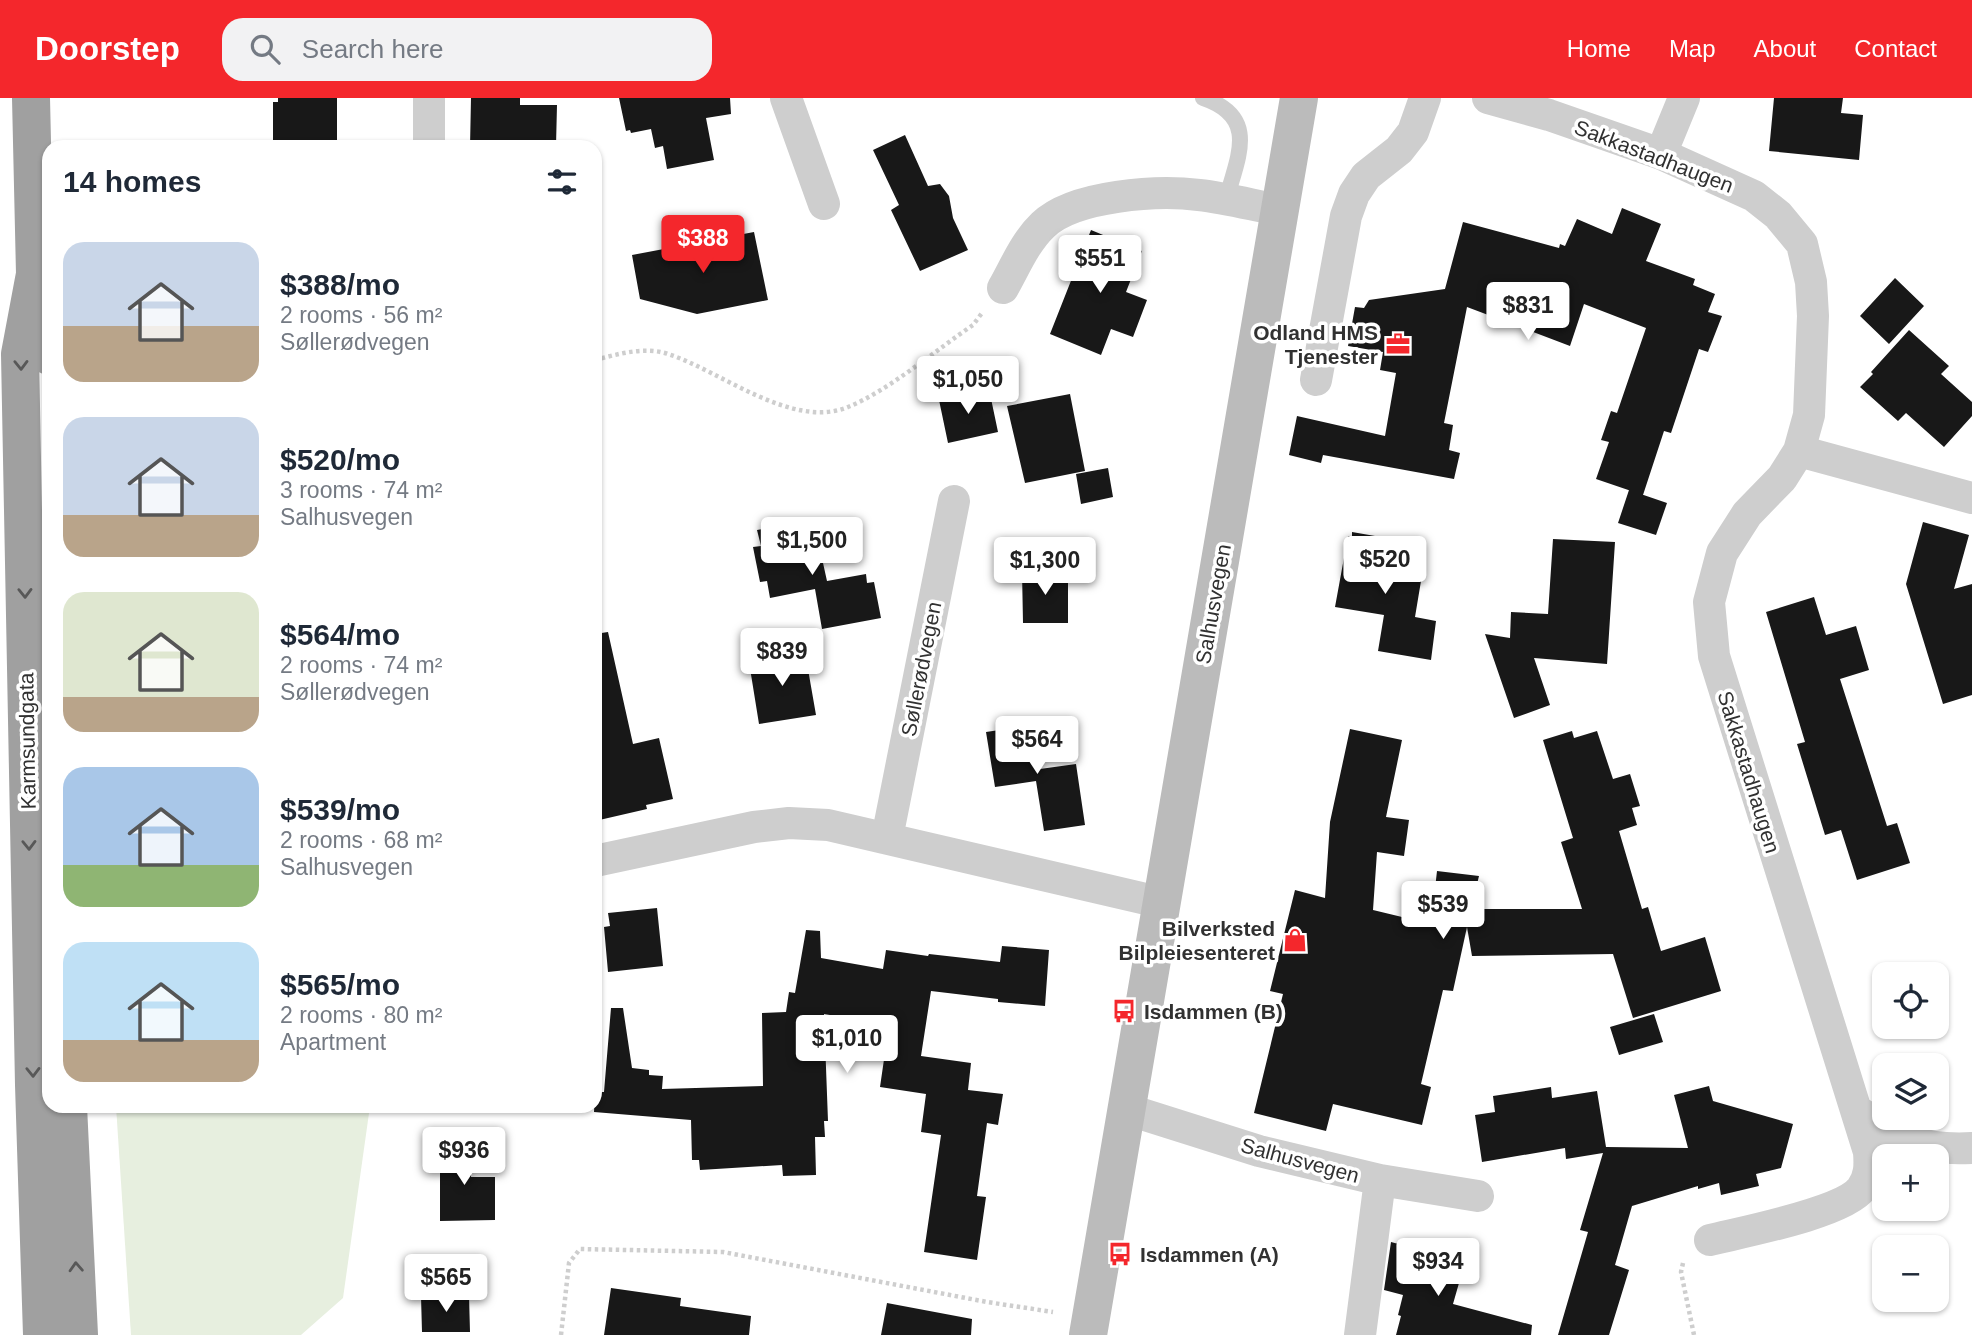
<!DOCTYPE html>
<meta charset="utf-8">
<style>
:root{--surface:#fff;--page:#f2f2f3;--text:#1f2937;--muted:#747a83;--accent:#f4272c}
body{margin:0;font-family:Arial,sans-serif;background:var(--page);color:var(--text);height:100vh;display:flex;flex-direction:column;font-size:26px;white-space:nowrap}
*{box-sizing:border-box;margin:0}
p{font-size:23px;color:var(--muted)}
.icon{flex:none;width:38px;height:38px;fill:none;stroke:currentColor;stroke-width:2;stroke-linecap:round;stroke-linejoin:round}
.map{position:relative;flex:1;overflow:hidden}
.sheet{position:absolute;left:42px;top:42px;width:560px;height:973px;display:flex;flex-direction:column;background:var(--surface);border-radius:21px;box-shadow:0 2px 5px #0004}
.sheet>*{flex:none}
.tools{position:absolute;left:1872px;top:864px;display:grid;gap:14px}
.tools a{display:grid;place-items:center;width:77px;height:77px;border-radius:14px;background:var(--surface);box-shadow:0 2px 5px #0004;font-size:35px}
.price{position:absolute;translate:-50% -60px;padding:0 16px;border-radius:7px;background:#fff;color:#222;font-size:23px;line-height:46px;filter:drop-shadow(0 2px 4px #0008)}
.price::after{content:'';position:absolute;left:50%;top:42px;width:21px;height:16px;margin-left:-10px;background:inherit;clip-path:polygon(0 0,100% 0,50% 100%)}
.price.active{background:var(--accent);color:#fff}
ul{padding:0;list-style:none}
li{display:flex;align-items:center;gap:21px;height:175px;padding:0 21px}
li span{display:grid;place-items:center;flex:none;width:196px;height:140px;border-radius:21px;color:#555}
li>.icon{margin-inline-start:auto}
span .icon{width:84px;height:84px;fill:#fffc;stroke-width:1}
li b{font-size:30px}
h2{display:flex;justify-content:space-between;align-items:center;height:84px;padding:0 21px;font-size:30px}
header{display:flex;align-items:center;gap:42px;box-sizing:border-box;height:98px;padding:0 35px;background:var(--accent);color:#fff}
header strong{font-size:33px}
nav{display:flex;gap:38px;margin-inline-start:auto;font-size:24px}
.search{width:490px;height:63px;background:var(--page);display:flex;align-items:center;gap:18px;box-sizing:border-box;padding:0 24px;border-radius:21px;color:var(--muted);font-size:26px}
.map>svg:first-child{display:block}
</style>
<header>
<strong>Doorstep</strong>
<div class="search"><svg class="icon" aria-label="search" viewBox="0 0 24 24"><circle cx="10" cy="10" r="6"/><path d="M15 15l6 6"/></svg>Search here</div>
<nav><a>Home</a><a>Map</a><a>About</a><a>Contact</a></nav>
</header>
<div class="map">
<svg width="1972" height="1237" viewBox="0 0 1972 1237">
<rect width="100%" height="100%" fill="#fff"/>
<path fill="#e7efdf" d="M116,1008H370L343,1200L301,1237H131Z"/>
<path fill="#181818" d="M278,0H337V46H321V49H273V4H278Z
M471,0H520V7H557L556,48L470,49Z
M619,0H730L731,16L706,20L714,62L667,71L663,48L655,50L651,31L631,35L630,32L626,33Z
M1774,0H1843L1841,15L1863,17L1859,62L1769,53Z
M905,37L928,88L940,86L949,98L953,120L968,152L920,173L891,112L899,107L873,52Z
M1622,110L1661,126L1646,163L1695,181L1693,187L1715,196L1708,214L1722,218L1708,254L1699,251L1671,335L1664,333L1643,397L1596,381L1609,344L1601,342L1611,313L1617,315L1646,230L1584,206L1570,248L1467,209L1444,325L1453,327L1449,352L1460,355L1454,381L1323,357L1321,365L1289,357L1297,318L1385,338L1396,275L1380,272L1383,254L1348,248L1355,209L1364,210L1369,202L1445,191L1463,124L1559,150L1560,146L1565,148L1577,121L1612,136Z
M1091,132L1142,153L1126,194L1147,202L1133,239L1111,231L1101,257L1050,236Z
M754,134L768,202L697,216L640,201L632,157Z
M1895,180L1924,208L1889,246L1860,218Z
M1909,232L1949,268L1941,276L1972,304V318L1944,349L1906,315L1898,323L1860,289L1873,276L1871,274Z
M989,291L998,334L948,345L939,302Z
M1070,296L1085,373L1025,385L1007,308Z
M1108,370L1113,399L1081,406L1076,376Z
M1629,392L1667,405L1656,437L1618,425Z
M803,423L810,458L821,456L827,483L866,476L867,485L874,484L881,520L822,531L815,491L770,500L767,483L760,484L753,449L761,448L757,432Z
M1923,424L1969,437L1954,491L1972,486V597L1943,606L1906,486Z
M1352,434L1398,442L1392,477L1421,483L1415,519L1436,523L1431,562L1378,553L1384,517L1335,509L1348,438H1352Z
M1553,441L1615,444L1607,566L1534,560L1550,607L1514,620L1485,536L1510,540L1511,514L1548,516Z
M1068,472V525H1023L1022,473Z
M1814,499L1826,537L1856,528L1869,572L1840,581L1887,728L1897,725L1910,765L1857,782L1841,732L1825,737L1797,646L1805,644L1766,514Z
M608,534L633,646L659,640L673,701L646,707L647,711L595,723V536Z
M805,554L816,617L759,626L749,564Z
M1033,627L1040,671L1076,666L1085,727L1044,733L1036,683L995,689L986,634Z
M1350,631L1402,642L1386,719L1409,722L1404,758L1377,754L1373,812L1431,826L1437,773L1479,778L1471,811H1582L1561,744L1573,740L1543,642L1572,633L1574,640L1597,633L1613,681L1630,676L1640,708L1632,710L1637,727L1619,733L1642,811L1648,809L1661,853L1705,839L1721,893L1633,920L1613,856L1472,858L1467,829L1453,893L1443,892L1421,986L1431,989L1422,1027L1333,1006L1326,1033L1254,1015L1283,896L1270,893L1295,792L1325,800L1330,724Z
M657,810L663,868L608,874L604,829L610,828L608,815Z
M806,832L820,833L821,860L883,871L886,852L928,858L929,856L1000,864L1002,848L1049,852L1045,908L998,904V901L931,893L921,958L971,965L968,992L1003,996L998,1027L987,1025L977,1098L986,1099L977,1162L924,1154L941,1037L921,1034L926,996L880,989L889,927L824,916L828,1023H824L825,1039H815L816,1077L783,1078L782,1067L700,1072L699,1062H692L691,1022L594,1014L595,994H604L611,910H623L632,970L649,972V977L663,978L662,991L763,988L762,915L786,914L789,894L795,895Z
M1654,916L1663,944L1619,957L1610,929Z
M1709,988L1713,1003L1793,1026L1781,1070L1756,1076L1759,1088L1721,1097L1719,1085L1698,1091V1088L1632,1108L1615,1167L1629,1172L1609,1237H1558L1588,1134L1580,1132L1603,1055L1566,1061L1565,1050L1482,1064L1475,1017L1495,1014L1493,998L1551,989L1552,1000L1597,993L1606,1049L1688,1050L1674,997Z
M471,1046V1079H495V1122L440,1123V1047Z
M1391,1144L1465,1164L1453,1206L1532,1227L1531,1237H1396L1401,1218L1398,1217L1403,1197L1384,1192Z
M611,1190L681,1200L680,1208L751,1218L749,1237H604Z
M469,1197L470,1234H422L421,1198Z
M887,1205L972,1221L971,1237H881Z"/>
<g fill="none" stroke-linecap="round" stroke-linejoin="round">
<path stroke="#cecece" stroke-width="4.5" stroke-dasharray="3.5 3.5" stroke-linecap="butt" d="M595,262C618,256 645,248 668,256C721,273 792,332 848,309C888,293 936,252 973,227L982,215
M1683,1165L1681,1174L1694,1237
M561,1237L569,1165L580,1151L723,1154L987,1204L1053,1214"/>
<path stroke="#cecece" stroke-width="16" d="M1203,0C1259,19 1238,58 1226,102"/>
<path stroke="#cecece" stroke-width="32" d="M786,0L824,106
M1488,0L1549,17L1661,56L1754,98L1778,117L1802,146L1811,184L1813,218L1809,317L1799,353L1782,380L1747,416L1722,455L1709,504L1714,558L1869,1054C1870,1068 1870,1078 1862,1090C1844,1115 1742,1134 1710,1142
M429,49V0
M1661,56L1684,0
M1003,190C1015,169 1025,144 1043,127C1074,97 1158,92 1199,97C1226,100 1252,107 1279,112
M1316,282L1346,118L1354,96L1366,78L1399,52L1413,34L1425,0
M1799,353L1972,400
M887,740L954,403
M595,763L754,729L789,725L828,727L1163,805
M1126,1011L1259,1053L1380,1082L1478,1098
M1856,1012C1898,1040 1919,1053 1972,1050
M1360,1237L1380,1082"/>
<path stroke="#bbb" stroke-width="38" d="M1088,1237L1299,0"/>
<path stroke="#a0a0a0" stroke-width="38" d="M31,0L35,176L49,258
M35,176L20,256L34,987L42,1237
M68,1008L79,1237"/>
</g>
<defs><path id="oneway-chevron" d="M-2-3.5L2.5 0L-2 3.5" fill="none" stroke-width="1.6" stroke-linecap="round" stroke-linejoin="round" transform="scale(1.75)"/></defs>
<g stroke="#585858">
<use href="#oneway-chevron" transform="translate(21 267) rotate(89)"/>
<use href="#oneway-chevron" transform="translate(25 495) rotate(89)"/>
<use href="#oneway-chevron" transform="translate(29 747) rotate(89)"/>
<use href="#oneway-chevron" transform="translate(33 974) rotate(89)"/>
<use href="#oneway-chevron" transform="translate(76 1169) rotate(-93)"/>
</g>
<defs>
<g id="office-bare" transform="scale(1.89)"><path d="M-6-3h4V-5.5h4V-3h4V5H-6ZM-1-4.5V-3h2v-1.5ZM-6 0V1H6V0Z" fill="#f4272c" stroke="#fff" stroke-width="2.5" paint-order="stroke"/></g>
<g id="shop-bare" transform="scale(1.89)"><path d="M-5-2.5h2.3a2.7 3.5 0 0 1 5.4 0H5L5.5 6h-11ZM-1.5-2.5h3a1.5 2.3 0 0 0-3 0Z" fill="#f4272c" stroke="#fff" stroke-width="2.5" paint-order="stroke"/></g>
<g id="bus-bare" transform="scale(1.89)"><path d="M-5-6H5V4H4V6H2V4H-2V6H-4V4H-5ZM-3.5-4V0h7V-4ZM-3.5 1.2v1.5H-2V1.2ZM2 1.2v1.5H3.5V1.2Z" fill="#f4272c" stroke="#fff" stroke-width="2.5" paint-order="stroke"/></g>
</defs>
<g fill-rule="evenodd">
<use href="#office-bare" x="1398" y="246"/>
<use href="#shop-bare" x="1295" y="842"/>
<use href="#bus-bare" x="1124" y="913"/>
<use href="#bus-bare" x="1120" y="1156"/>
</g>
<g text-anchor="middle" dominant-baseline="central" stroke-width="7" stroke-linejoin="round" paint-order="stroke">
<g font-size="21" fill="#313131" stroke="#fff">
<text transform="translate(1654 58) rotate(21)">Sakkastadhaugen</text>
<text transform="translate(1213 506) rotate(-80)">Salhusvegen</text>
<text transform="translate(921 571) rotate(-79)">Søllerødvegen</text>
<text transform="translate(27 643) rotate(-91)">Karmsundgata</text>
<text transform="translate(1749 674) rotate(73)">Sakkastadhaugen</text>
<text transform="translate(1300 1062) rotate(15)">Salhusvegen</text>
</g>
<g font-size="21" font-weight="bold" fill="#313131" stroke="#fff" text-anchor="end">
<text x="1378" y="234">Odland HMS<tspan x="1378" dy="24">Tjenester</tspan></text>
<text x="1275" y="830">Bilverksted<tspan x="1275" dy="24">Bilpleiesenteret</tspan></text>
<text x="1144" y="913" text-anchor="start">Isdammen (B)</text>
<text x="1140" y="1156" text-anchor="start">Isdammen (A)</text>
</g>
</g>
</svg>
<div class="tools">
<a><svg class="icon" aria-label="locate" viewBox="0 0 24 24"><circle cx="12" cy="12" r="6"/><path d="M12 2v4M12 18v4M2 12h4M18 12h4"/></svg></a>
<a><svg class="icon" aria-label="layers" viewBox="0 0 24 24"><path d="M12 4l9 5-9 5-9-5zM3 14l9 5 9-5"/></svg></a>
<a>+</a>
<a>−</a>
</div>
<b class="price active" style="left:703px;top:177px">$388</b>
<b class="price" style="left:1100px;top:197px">$551</b>
<b class="price" style="left:1528px;top:244px">$831</b>
<b class="price" style="left:968px;top:318px">$1,050</b>
<b class="price" style="left:812px;top:479px">$1,500</b>
<b class="price" style="left:1385px;top:498px">$520</b>
<b class="price" style="left:1045px;top:499px">$1,300</b>
<b class="price" style="left:782px;top:590px">$839</b>
<b class="price" style="left:1037px;top:678px">$564</b>
<b class="price" style="left:1443px;top:843px">$539</b>
<b class="price" style="left:847px;top:977px">$1,010</b>
<b class="price" style="left:464px;top:1089px">$936</b>
<b class="price" style="left:1438px;top:1200px">$934</b>
<b class="price" style="left:446px;top:1216px">$565</b>
<section class="sheet">
<h2>14 homes<svg class="icon" aria-label="filters" viewBox="0 0 24 24"><path d="M4 7h16M4 17h16"/><circle cx="9" cy="7" r="2"/><circle cx="15" cy="17" r="2"/></svg></h2>
<ul>
<li><span style="background:linear-gradient(#c9d6e8 60%,#b9a48a 0)"><svg class="icon" aria-label="home" viewBox="0 0 24 24"><path d="M3 11l9-7 9 7M6 9v11h12V9"/></svg></span><div><b>$388/mo</b><p>2 rooms · 56 m²</p><p>Søllerødvegen</p></div></li>
<li><span style="background:linear-gradient(#c9d6e8 70%,#b9a48a 0)"><svg class="icon" aria-label="home" viewBox="0 0 24 24"><path d="M3 11l9-7 9 7M6 9v11h12V9"/></svg></span><div><b>$520/mo</b><p>3 rooms · 74 m²</p><p>Salhusvegen</p></div></li>
<li><span style="background:linear-gradient(#dfe7d0 75%,#b9a48a 0)"><svg class="icon" aria-label="home" viewBox="0 0 24 24"><path d="M3 11l9-7 9 7M6 9v11h12V9"/></svg></span><div><b>$564/mo</b><p>2 rooms · 74 m²</p><p>Søllerødvegen</p></div></li>
<li><span style="background:linear-gradient(#a9c7e8 70%,#8fb573 0)"><svg class="icon" aria-label="home" viewBox="0 0 24 24"><path d="M3 11l9-7 9 7M6 9v11h12V9"/></svg></span><div><b>$539/mo</b><p>2 rooms · 68 m²</p><p>Salhusvegen</p></div></li>
<li><span style="background:linear-gradient(#bfe0f5 70%,#b9a48a 0)"><svg class="icon" aria-label="home" viewBox="0 0 24 24"><path d="M3 11l9-7 9 7M6 9v11h12V9"/></svg></span><div><b>$565/mo</b><p>2 rooms · 80 m²</p><p>Apartment</p></div></li>
</ul>
</section>
</div>
